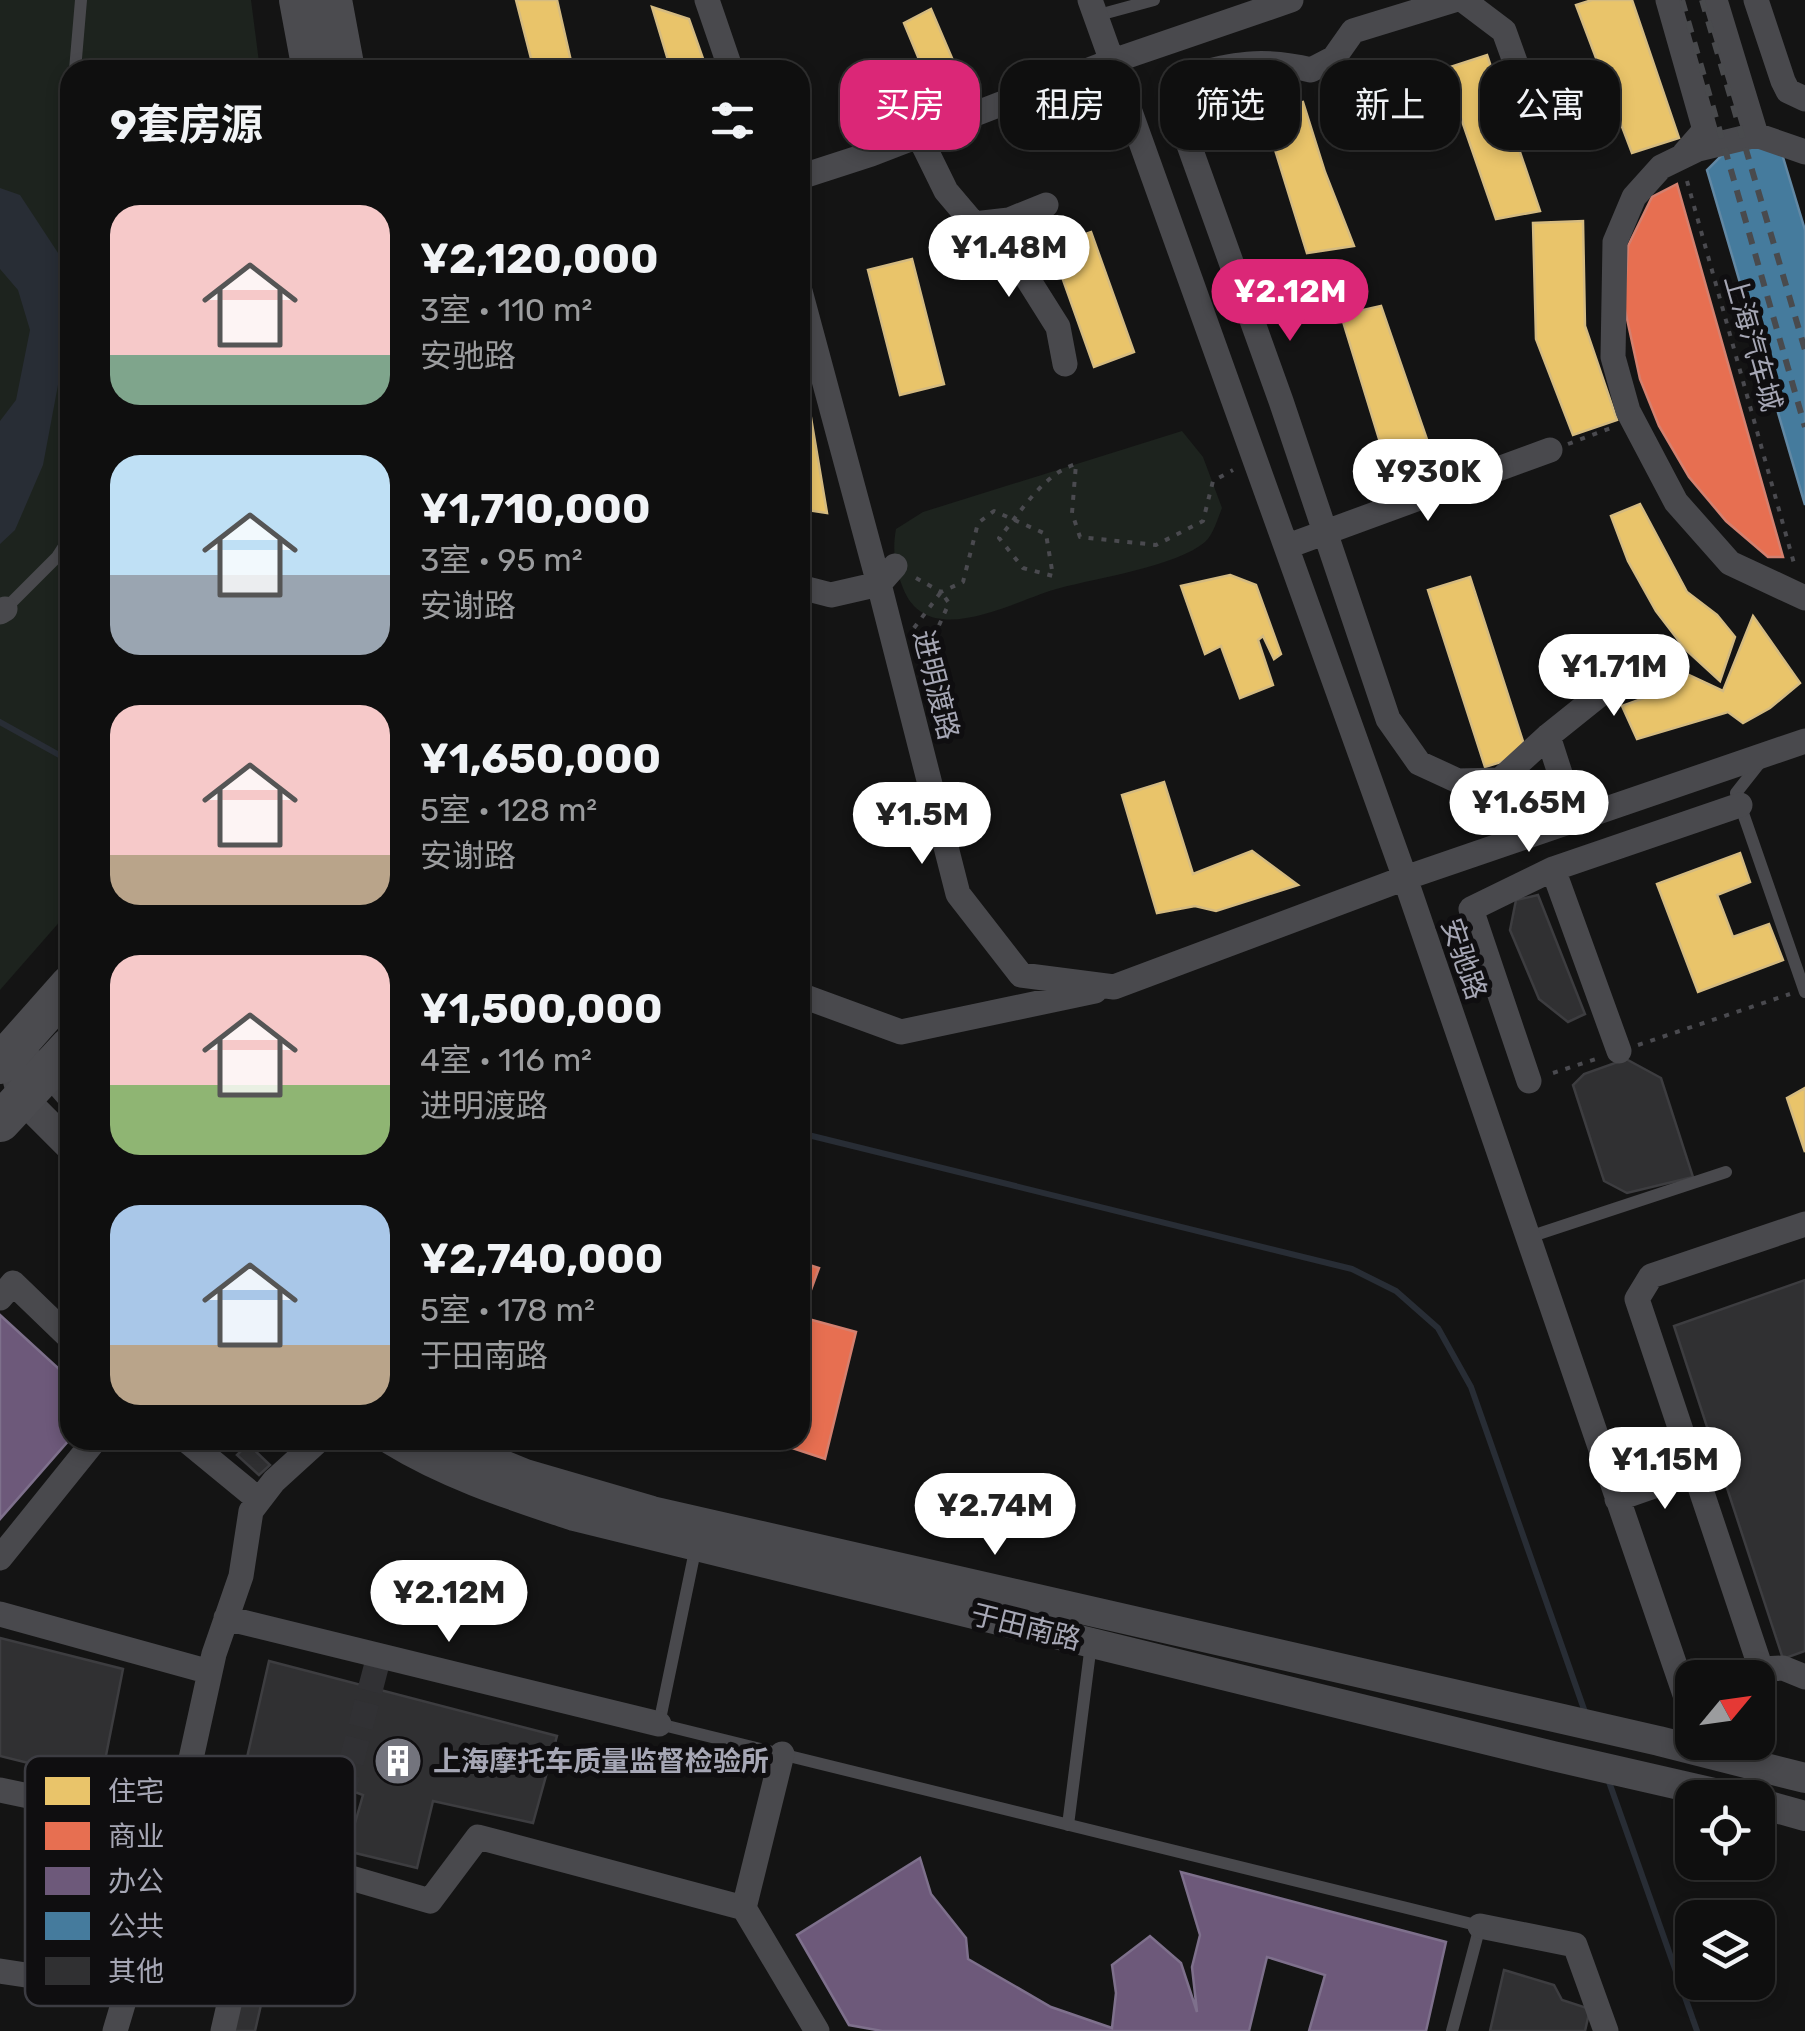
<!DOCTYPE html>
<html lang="zh">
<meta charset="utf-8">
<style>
:root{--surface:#0f0f0f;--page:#1d1d1d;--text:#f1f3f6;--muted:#9b9c9e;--line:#2f2f2f;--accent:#db2777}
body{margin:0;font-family:Rubik,"Noto Sans SC",sans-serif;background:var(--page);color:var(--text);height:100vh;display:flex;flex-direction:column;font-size:38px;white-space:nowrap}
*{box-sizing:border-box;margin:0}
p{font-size:32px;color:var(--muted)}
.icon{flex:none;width:55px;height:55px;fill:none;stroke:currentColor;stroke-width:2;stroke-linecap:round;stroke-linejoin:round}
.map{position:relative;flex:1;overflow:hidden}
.details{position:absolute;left:60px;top:60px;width:750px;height:1390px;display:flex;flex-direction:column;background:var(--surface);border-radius:30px;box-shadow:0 5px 15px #0003,0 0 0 2px var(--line)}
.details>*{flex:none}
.banner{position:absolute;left:840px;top:60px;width:815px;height:90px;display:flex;gap:20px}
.needle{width:65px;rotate:61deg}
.controls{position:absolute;left:1675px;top:1660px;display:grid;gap:20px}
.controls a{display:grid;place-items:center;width:100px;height:100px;border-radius:20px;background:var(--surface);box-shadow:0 5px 15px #0003,0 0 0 2px var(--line);font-size:50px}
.price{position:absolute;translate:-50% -85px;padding:0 22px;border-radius:35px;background:#fff;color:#222;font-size:32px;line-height:65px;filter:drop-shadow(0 2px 5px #0008)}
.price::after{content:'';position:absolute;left:50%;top:60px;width:30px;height:22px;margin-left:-15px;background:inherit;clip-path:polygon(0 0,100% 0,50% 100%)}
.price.current{background:var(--accent);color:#fff}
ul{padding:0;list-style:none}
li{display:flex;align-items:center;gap:30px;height:250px;padding:0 50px}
li span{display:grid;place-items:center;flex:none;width:280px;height:200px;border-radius:30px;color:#555}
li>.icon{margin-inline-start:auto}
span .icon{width:120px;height:120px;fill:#fffc;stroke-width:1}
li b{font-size:42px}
h2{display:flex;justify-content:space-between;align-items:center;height:120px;padding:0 50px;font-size:42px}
.pill{padding:0 35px;border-radius:30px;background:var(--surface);box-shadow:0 5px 15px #0003,0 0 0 2px var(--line);font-size:35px;line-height:90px}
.pill.current{background:var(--accent);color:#fff}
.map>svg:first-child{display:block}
</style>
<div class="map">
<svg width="1805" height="2031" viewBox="0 0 1805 2031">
<rect width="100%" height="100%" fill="#141414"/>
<path fill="#1d231e" d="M0,0H251L260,70H70V910L0,990Z
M1182,431L1203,457L1222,508C1218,518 1213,535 1205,542C1177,566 1097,578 1060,588C1016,599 928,653 903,588C895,567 892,551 896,529L923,512Z"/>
<path fill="#282d35" d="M0,188L20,195L62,259L70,282V321L43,465L15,530L0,544V421L16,400L30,330L18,290L0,269Z"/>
<path fill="#e9c46a" stroke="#d5bb80" stroke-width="2.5" d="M516,0H557L573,70H534Z
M1592,0H1632L1679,138L1632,153L1576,5Z
M652,7L689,19L707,70H671Z
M931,9L966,91L938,105L904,23Z
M1487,55L1540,211L1496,219L1444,69Z
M1303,102L1325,172L1354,246L1307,253L1263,111Z
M1583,221L1585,326L1617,420L1573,435L1536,339L1533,223Z
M1091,232L1134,352L1094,367L1051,246Z
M912,259L944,384L900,395L868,270Z
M1381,306L1441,480L1395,491L1341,315Z
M800,386L806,388L827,513L800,509Z
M1640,504L1687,592L1717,615L1735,637L1720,681L1685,649L1656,611L1628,561L1611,516Z
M1230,575L1256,585L1281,654L1274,659L1263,636L1258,640L1273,685L1240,698L1221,646L1205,654L1181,586Z
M1470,577L1527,754L1485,767L1428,590Z
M1753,616L1800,683L1770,708L1743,723L1728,712L1637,739L1622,706L1683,684L1674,668L1723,691Z
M1164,782L1193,874L1252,851L1298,885L1216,911L1195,906L1157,913L1122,795Z
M1740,853L1750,882L1717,895L1733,937L1769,924L1783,960L1698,992L1657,884Z
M1805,1088V1152L1787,1098Z"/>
<path fill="#e76f51" stroke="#d4806f" stroke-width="2.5" d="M1677,184L1783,557H1768L1726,521L1689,477L1659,426L1640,379L1624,305L1628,246L1652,197Z
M800,1262L819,1268L801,1317L856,1332L825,1459L768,1440H800Z"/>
<path fill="#6d597a" stroke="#7e708c" stroke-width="2.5" d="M0,1315L70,1379V1439L0,1519Z
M920,1858L931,1894L966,1938L968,1959L1051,2007L1112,2028L1116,1993L1112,1965L1150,1936L1181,1963L1197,2012L1192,1967L1200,1935L1181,1872L1446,1942L1426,2031H1309L1325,1975L1267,1957L1249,2031H882L849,2025L797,1935Z"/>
<path fill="#457b9d" stroke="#6288a4" stroke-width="2.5" d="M1752,145L1782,154L1805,230V505L1707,170L1723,154Z"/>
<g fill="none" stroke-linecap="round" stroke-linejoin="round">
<path stroke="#282d35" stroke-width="6" d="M0,722L70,761
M800,1133L1352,1269L1396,1291L1438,1328L1471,1387L1586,1715
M1608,1779L1697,2031"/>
</g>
<path fill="#303032" stroke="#3d3d40" stroke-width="2.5" d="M1538,895L1585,1014L1568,1022L1539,999L1510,930L1516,900Z
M1626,1059L1661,1078L1693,1177L1627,1193L1604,1181L1573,1085L1584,1074Z
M1805,1280V1651L1783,1659L1674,1326Z
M248,1444L270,1465L259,1475L237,1455Z
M0,1638L123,1669L101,1781L0,1756Z
M269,1661L557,1736L533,1823L433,1801L417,1868L347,1851L363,1795L336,1785L319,1844L233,1819Z
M252,1903L282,1913L255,2031H223Z
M1504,1970L1554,1985L1562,2000L1590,2009L1585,2031H1490Z"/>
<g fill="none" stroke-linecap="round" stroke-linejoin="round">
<path stroke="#313134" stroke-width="25" stroke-dasharray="25 12" stroke-linecap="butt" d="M323,1870L379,1656"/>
<path stroke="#4a4a4f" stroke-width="4" stroke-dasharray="5 8" stroke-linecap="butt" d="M1687,181L1795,567
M1568,444L1611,428
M916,578L941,592L963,582L978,523L994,511L1046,534L1053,576L1023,568L999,538C1021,512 1043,474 1076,464L1072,513L1080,537L1156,545L1203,521L1213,481L1233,470
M914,628L941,592L949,603L924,659
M1638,1045L1790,994
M1553,1073L1596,1059"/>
<path stroke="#49494d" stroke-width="12" d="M1095,16L1154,0
M75,70L81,0
M5,609L57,557L70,537
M1762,760L1736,793L1805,992
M1526,1238L1726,1172
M696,1546L659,1724L1480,1926L1452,2031
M1068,1825L1091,1644"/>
<path stroke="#49494d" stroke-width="25" d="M707,0L731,70
M1090,0L1405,878L1692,1715
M1454,0L1353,31L1334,58L1311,70C1263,58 1232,64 1185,77L1180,120L1281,401L1388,719L1419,763L1458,781L1500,780L1548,736L1644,659
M1463,0L1504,31L1540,131
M1668,0L1705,130L1684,154
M1715,0L1756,135
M1756,0L1783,81L1788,91L1805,99
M919,136L946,191L974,224L1009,220L1046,205
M1805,152L1756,135L1698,149L1661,167L1634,197L1615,242L1613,357L1628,411L1676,502L1730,563L1805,598
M800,177L871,154L1110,62L1291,0
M998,222L1017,262L1058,327L1065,364
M800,291L879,584L958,894L1021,975L1114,987L1405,878L1805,741
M1288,546L1550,450
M800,587L831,595L879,584L895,566
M0,612L5,609
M1548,736L1575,820
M800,995L901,1032L1095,991
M1619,1051L1553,869L1740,805
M1529,1081L1471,909L1553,869
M1805,1224L1651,1276L1637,1299L1761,1669L1783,1668L1805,1677
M0,1298L13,1283L70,1338
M186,1440L259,1500
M319,1440L274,1481L251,1511L241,1576L214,1654L176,1827L430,1901L478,1837L744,1908
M1617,1499L1694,1472
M0,1558L95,1440
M0,1614L210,1672
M226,1618L659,1724
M782,1754L744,1908L817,2031
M0,1790L176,1827
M1480,1926L1575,1945L1606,2031
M0,1971L59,1980L89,1892L111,1872L176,1827
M115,2031L176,1827
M223,2031L264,1853"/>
<path stroke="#49494d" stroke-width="30" d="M30,1063L50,1071L70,1094
M18,1081L23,1099L70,1146
M391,1440C448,1475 511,1495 574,1516L1553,1756L1736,1798
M442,1440L525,1474L652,1511L1659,1741L1805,1778
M1758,1803L1805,1816"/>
<path stroke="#4b4b4f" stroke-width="40" d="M299,0L312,70
M332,0L345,70
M0,1064L70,985
M0,1122L70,1047"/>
<path stroke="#494a4d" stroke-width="6" stroke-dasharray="12 10" stroke-linecap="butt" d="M1682,0L1805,427
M1702,0L1805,350"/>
</g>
<defs>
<g id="building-disc" transform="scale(2.5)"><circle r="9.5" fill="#73747d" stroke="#0f0e10"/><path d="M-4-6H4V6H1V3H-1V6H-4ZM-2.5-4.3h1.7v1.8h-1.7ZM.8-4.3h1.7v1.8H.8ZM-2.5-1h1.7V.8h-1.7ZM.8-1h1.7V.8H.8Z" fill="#fff"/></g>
</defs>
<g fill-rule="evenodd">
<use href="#building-disc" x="398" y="1761"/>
</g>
<g text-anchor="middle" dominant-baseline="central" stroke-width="10" stroke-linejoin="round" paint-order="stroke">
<g font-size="28" fill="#a6a7b5" stroke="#0f0e10">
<text transform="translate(1753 343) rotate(74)">上海汽车城</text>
<text transform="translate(936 685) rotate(76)">进明渡路</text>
<text transform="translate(1464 959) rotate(71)">安驰路</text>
<text transform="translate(1026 1627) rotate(14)">于田南路</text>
</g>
<g font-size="28" font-weight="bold" fill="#a6a7b5" stroke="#0f0e10" text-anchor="start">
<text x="433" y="1761">上海摩托车质量监督检验所</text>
</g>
</g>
<rect x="25" y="1756" width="330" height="250" rx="15" fill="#0f0e10" stroke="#3c3c42" stroke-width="2.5"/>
<rect x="45" y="1777" width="45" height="28" fill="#e9c46a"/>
<rect x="45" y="1822" width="45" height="28" fill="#e76f51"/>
<rect x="45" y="1867" width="45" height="28" fill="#6d597a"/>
<rect x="45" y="1912" width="45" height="28" fill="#457b9d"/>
<rect x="45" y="1957" width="45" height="28" fill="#303032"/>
<g font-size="28" fill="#a6a7b5">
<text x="108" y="1801">住宅</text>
<text x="108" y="1846">商业</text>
<text x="108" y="1891">办公</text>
<text x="108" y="1936">公共</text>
<text x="108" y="1981">其他</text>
</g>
</svg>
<div class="controls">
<a><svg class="needle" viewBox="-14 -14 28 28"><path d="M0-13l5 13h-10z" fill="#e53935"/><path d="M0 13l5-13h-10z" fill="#9b9c9e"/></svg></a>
<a><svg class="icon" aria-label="locate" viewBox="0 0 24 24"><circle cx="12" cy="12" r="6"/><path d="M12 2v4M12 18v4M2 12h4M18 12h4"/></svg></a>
<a><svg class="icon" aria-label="layers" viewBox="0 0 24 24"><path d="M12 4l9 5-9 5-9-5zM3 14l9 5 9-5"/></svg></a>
</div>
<b class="price" style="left:1009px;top:300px">¥1.48M</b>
<b class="price current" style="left:1290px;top:344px">¥2.12M</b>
<b class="price" style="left:1428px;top:524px">¥930K</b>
<b class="price" style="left:1614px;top:719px">¥1.71M</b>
<b class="price" style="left:1529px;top:855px">¥1.65M</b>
<b class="price" style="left:922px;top:867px">¥1.5M</b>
<b class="price" style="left:1665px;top:1512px">¥1.15M</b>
<b class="price" style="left:995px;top:1558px">¥2.74M</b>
<b class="price" style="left:449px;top:1645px">¥2.12M</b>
<div class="banner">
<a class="pill current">买房</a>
<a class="pill">租房</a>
<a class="pill">筛选</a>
<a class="pill">新上</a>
<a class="pill">公寓</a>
</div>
<section class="details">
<h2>9套房源<svg class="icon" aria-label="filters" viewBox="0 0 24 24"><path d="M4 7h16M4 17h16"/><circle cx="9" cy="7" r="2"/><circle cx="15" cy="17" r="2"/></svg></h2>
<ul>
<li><span style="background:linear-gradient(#f6c9c9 75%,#7fa58c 0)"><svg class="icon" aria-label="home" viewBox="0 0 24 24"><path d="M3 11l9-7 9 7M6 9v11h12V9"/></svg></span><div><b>¥2,120,000</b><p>3室 · 110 m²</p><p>安驰路</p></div></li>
<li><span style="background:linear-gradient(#bfe0f5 60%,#9aa5b1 0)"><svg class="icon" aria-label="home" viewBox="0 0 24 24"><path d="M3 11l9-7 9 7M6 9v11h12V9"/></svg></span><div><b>¥1,710,000</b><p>3室 · 95 m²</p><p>安谢路</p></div></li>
<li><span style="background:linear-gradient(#f6c9c9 75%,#b9a48a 0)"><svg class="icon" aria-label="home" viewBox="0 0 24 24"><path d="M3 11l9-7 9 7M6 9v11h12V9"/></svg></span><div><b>¥1,650,000</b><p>5室 · 128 m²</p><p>安谢路</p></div></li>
<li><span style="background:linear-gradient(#f6c9c9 65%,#8fb573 0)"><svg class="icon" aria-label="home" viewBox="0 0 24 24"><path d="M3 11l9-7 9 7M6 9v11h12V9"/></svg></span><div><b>¥1,500,000</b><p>4室 · 116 m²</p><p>进明渡路</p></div></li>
<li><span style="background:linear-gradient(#a9c7e8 70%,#b9a48a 0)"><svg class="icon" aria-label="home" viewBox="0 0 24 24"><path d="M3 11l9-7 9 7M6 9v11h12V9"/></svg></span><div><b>¥2,740,000</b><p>5室 · 178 m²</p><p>于田南路</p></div></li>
</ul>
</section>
</div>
